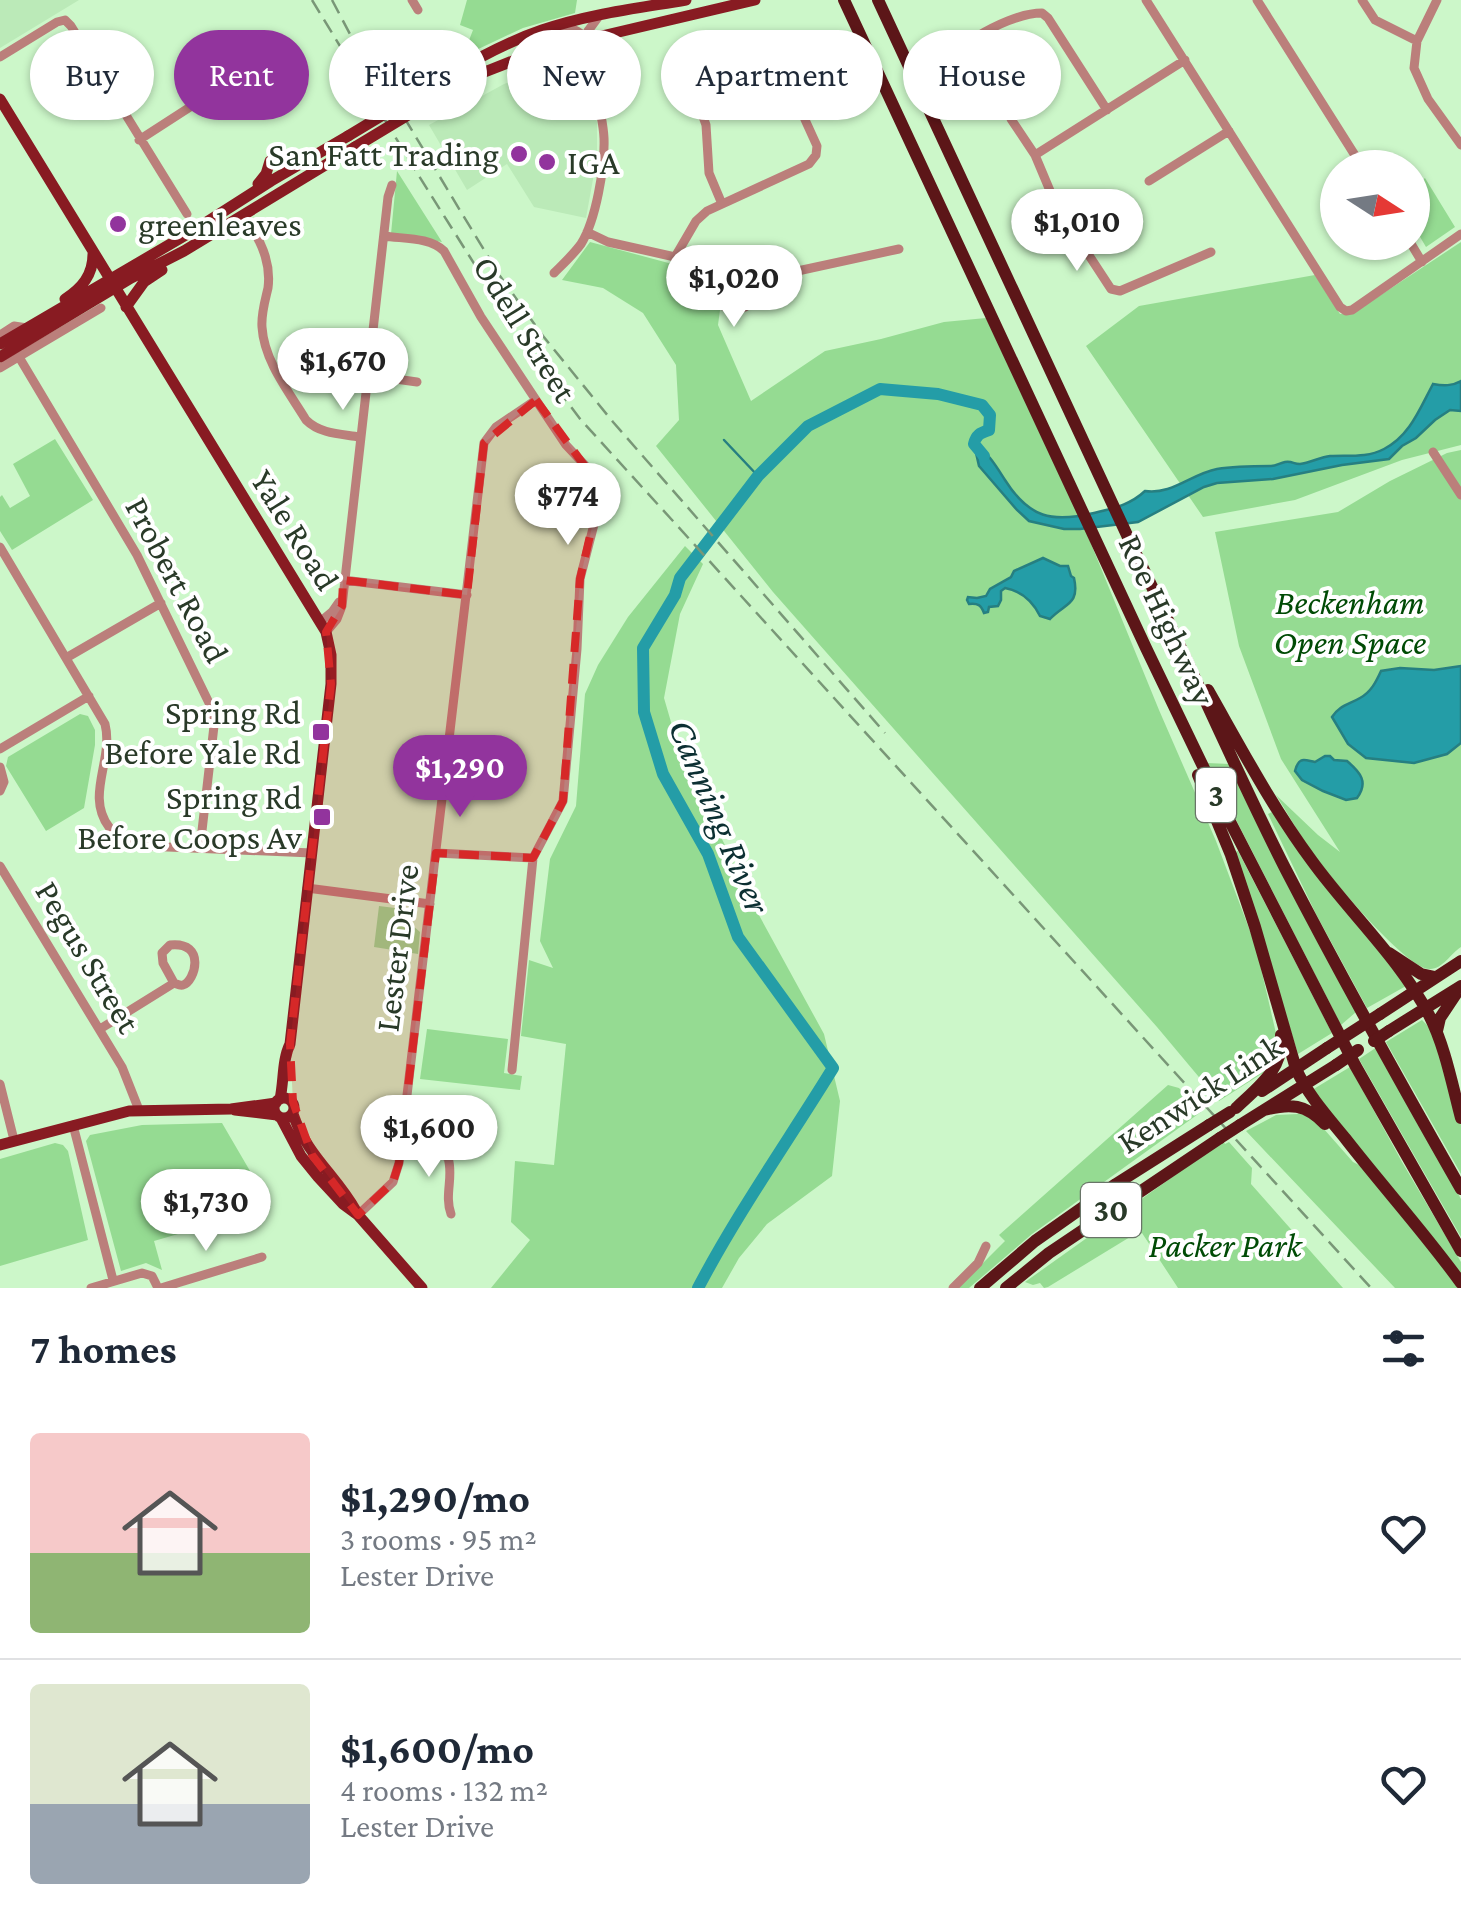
<!DOCTYPE html>
<meta charset="utf-8">
<style>
:root{--surface:#fff;--page:#f2f2f3;--text:#1f2937;--muted:#747a83;--line:#e0e1e3;--accent:#92349d}
body{margin:0;font-family:"Crimson Pro",serif;background:var(--page);color:var(--text);height:100vh;display:flex;flex-direction:column;font-size:38px;white-space:nowrap}
*{box-sizing:border-box;margin:0}
p{font-size:32px;color:var(--muted)}
.icon{flex:none;width:55px;height:55px;fill:none;stroke:currentColor;stroke-width:2;stroke-linecap:round;stroke-linejoin:round}
.map{position:relative;height:1288px;overflow:hidden}
.sheet{display:flex;flex-direction:column;background:var(--surface);flex:1}
.sheet>*{flex:none}
.banner{position:absolute;left:30px;top:30px;width:1402px;height:90px;display:flex;gap:20px}
.needle{width:65px;rotate:102deg}
.controls{position:absolute;left:1320px;top:150px;display:grid;gap:20px}
.controls a{display:grid;place-items:center;width:110px;height:110px;border-radius:50%;background:var(--surface);box-shadow:0 2px 8px #0004;font-size:50px}
.price{position:absolute;translate:-50% -85px;padding:0 22px;border-radius:35px;background:#fff;color:#222;font-size:32px;line-height:65px;filter:drop-shadow(0 2px 5px #0008)}
.price::after{content:'';position:absolute;left:50%;top:60px;width:30px;height:22px;margin-left:-15px;background:inherit;clip-path:polygon(0 0,100% 0,50% 100%)}
.price.selected{background:var(--accent);color:#fff}
ul{padding:0;list-style:none}
li{display:flex;align-items:center;gap:30px;height:250px;padding:0 30px}
li+li{border-top:2px solid var(--line)}
li span{display:grid;place-items:center;flex:none;width:280px;height:200px;border-radius:10px;color:#555}
li>.icon{margin-inline-start:auto}
span .icon{width:120px;height:120px;fill:#fffc;stroke-width:1}
li b{font-size:42px}
h2{display:flex;justify-content:space-between;align-items:center;height:120px;padding:0 30px;font-size:42px}
.tag{padding:0 35px;border-radius:45px;background:var(--surface);box-shadow:0 2px 8px #0004;font-size:35px;line-height:90px}
.tag.selected{background:var(--accent);color:#fff}
.map>svg:first-child{display:block}
</style>
<div class="map">
<svg width="1461" height="1288" viewBox="0 0 1461 1288">
<rect width="100%" height="100%" fill="#ccf7c9"/>
<path fill="#bbeab8" d="M0,0H79L0,48Z
M579,57L597,122V157L586,218L534,207L507,164L467,190L429,125L504,84Z"/>
<path fill="#95db92" d="M467,0H577L575,13L523,28L472,52L468,43L473,30L460,25Z
M397,171L442,242L391,234Z
M1425,178L1455,227L1426,247L1413,225V187Z
M590,242L676,265L695,278L720,310L718,325L751,401L825,351L881,339L944,322L986,318L1087,534L1159,710L1216,841L1256,947L1278,1042L1270,1064L1263,1073L1219,1101L1157,1027L773,592L656,446L679,420L676,365L643,313L603,288L562,280Z
M1461,242V445L1402,460L1295,500L1203,517L1086,346L1139,306L1315,275L1340,314L1355,312Z
M55,439L93,500L12,550L0,531V497L2,495L10,508L30,496L13,464Z
M1461,450V947C1451,953 1443,969 1430,969C1406,970 1325,871 1309,848C1297,831 1287,812 1276,795L1318,835L1340,852L1281,759L1239,646L1215,532L1338,512L1390,481L1447,453Z
M685,546L703,564L680,614L664,698L680,753L760,917L824,1034L840,1101L832,1176L767,1224L739,1258L722,1288H491L530,1240L511,1222L515,1161L554,1165L566,1044L521,1036L529,960L553,968L540,941L550,859L576,806L585,694L598,665L628,617Z
M80,714L88,716L95,730V745L84,808L46,831L6,766L8,757Z
M1207,763L1230,764L1356,1012L1341,1025Z
M1274,811L1406,986L1367,1008L1316,914L1268,814Z
M1238,851L1332,1033L1298,1054L1235,852Z
M379,906L411,910L412,925L420,932L418,954L374,947Z
M1422,1020L1433,1031L1461,1125V1174L1386,1042Z
M427,1029L508,1039L504,1073L522,1076L520,1090L420,1079Z
M1377,1047L1461,1199V1237L1359,1059Z
M1350,1067L1402,1162L1461,1262V1278L1312,1090Z
M1168,1085L1179,1088L1201,1112L1032,1234L969,1288H958L1005,1241L999,1235Z
M1299,1112L1316,1120L1353,1162L1361,1166L1425,1241L1458,1288H1395L1246,1131L1276,1115L1298,1114Z
M222,1123L271,1207L154,1241L162,1270L146,1263L121,1271L86,1141L90,1135L142,1125Z
M1223,1141L1225,1144L1229,1142L1252,1168L1251,1184L1343,1288H1178L1142,1233L1130,1237L1048,1287L1044,1288L1040,1283L1033,1285L1025,1282Z
M55,1143L63,1145L68,1151L88,1240L0,1266V1159Z"/>
<path fill="#249da7" stroke="#267f81" stroke-width="2.5" d="M1461,381V411L1450,410L1435,420L1416,438L1402,446L1389,459L1342,465L1273,479L1217,483L1204,487L1138,522L1080,529H1064L1029,521L1017,510L979,466L974,444C988,452 996,466 1005,480C1029,518 1052,523 1094,513C1114,508 1130,505 1145,491C1172,495 1191,474 1217,469C1235,466 1253,466 1271,466C1276,466 1280,463 1285,462C1293,461 1293,464 1300,464C1310,463 1320,457 1330,456C1348,455 1367,458 1384,449C1410,436 1420,408 1433,384C1444,386 1452,386 1461,381Z
M1043,558L1060,566H1068L1071,576L1074,578C1080,605 1065,603 1050,619L1040,616C1033,602 1021,591 1005,588L1001,591V600L998,606L989,607L988,612L984,613C981,605 978,603 969,604L967,600L968,597L977,598L986,596L990,589L1011,577L1014,571Z
M1461,666V743L1447,754L1414,763L1366,758L1348,744L1332,717C1340,705 1348,705 1360,698C1371,692 1376,682 1381,671L1400,668L1434,670Z
M1325,756H1330L1334,760L1347,761C1360,772 1369,782 1357,798L1346,800L1323,791L1302,780L1295,771C1299,756 1304,760 1315,762Z"/>
<g fill="none" stroke-linecap="round" stroke-linejoin="round">
<path stroke="#267f81" stroke-width="2.5" d="M724,440L758,476"/>
<path stroke="#249da7" stroke-width="12" d="M698,1288C738,1212 788,1141 833,1068L738,937L708,854L663,774L644,712L643,648L675,595L680,578L758,476L808,426L880,389L938,394L982,405L990,415L989,430C980,433 976,435 974,444L984,456"/>
<path stroke="#bb7f7b" stroke-width="9" d="M412,0L418,10
M1146,0L1340,307L1346,311L1352,310L1461,234
M1257,0L1363,168
M1362,0L1375,20L1417,41
M1437,0L1417,41L1414,68L1428,99L1461,145
M976,37C994,26 1021,13 1042,13L1048,18L1107,110
M0,57L57,22L65,20L71,26L187,214
M587,63L582,49L588,31L599,16
M692,78L695,94L706,125L709,173L722,204
M1011,119L1035,155L1056,205L1111,289L1120,291L1211,252
M139,140L204,98
M1035,155L1185,60
M1149,181L1229,131
M252,227C263,247 271,265 268,288C265,301 261,314 262,327C264,361 289,392 306,420C320,434 341,434 359,437
M587,232L608,242L675,257L701,274L721,305L734,311L745,307L793,272L899,249
M384,236C404,239 430,237 444,251L481,317L536,400L566,445L595,476L601,488L600,501L580,579L577,649L563,801L533,858L436,853
M1410,242L1422,262
M675,257L696,221L707,211L809,164L816,155L817,146L782,69
M554,273C563,264 573,255 581,244C596,220 605,167 604,138C603,118 597,97 592,77C586,49 595,30 558,26
M0,335L14,326L27,328
M19,357L137,555L212,709L214,726L200,848
M0,368L101,308
M367,375L417,382
M1433,452L1461,495
M0,547L105,724C114,760 85,795 109,827C118,839 129,843 144,846L312,853
M343,580L467,595
M320,622L332,612L339,602
M326,632L337,619L342,606L388,197L392,185
M66,658L161,603
M0,749L89,696
M0,767L4,782L0,791
M0,866L122,1067L139,1110
M307,888L430,904
M100,1029L174,983C177,984 180,986 183,985C195,982 207,941 170,945L162,953L163,963L174,983
M512,1070L533,858
M0,1084L14,1140
M73,1125L113,1280
M399,1152L444,1155L448,1158C454,1176 444,1195 451,1214
M358,1215L393,1182L399,1163L484,443L496,427L536,400
M91,1288L142,1273L152,1276L158,1288
M161,1288L262,1257
M953,1288L978,1263L986,1246"/>
<path stroke="#881b22" stroke-width="11" d="M411,98C453,73 495,46 542,30C588,14 639,8 686,0
M0,99L326,632L331,655V684L290,1044C282,1060 284,1081 280,1099
M418,109L477,75L538,51L755,0
M258,184L266,174L270,161
M65,299C82,288 93,275 93,254
M126,307L144,282L162,270
M0,344L196,229L271,181L348,136
M0,357L131,278L184,251L355,147
M274 1108a10 10 0 1 1 20 0a10 10 0 1 1-20 0Z
M235,1110L277,1115
M293,1114C307,1156 336,1175 356,1211
M281,1118L301,1156L318,1177L343,1204L358,1215L422,1288
M0,1145L129,1111L231,1109L276,1103"/>
<path stroke="#5c1618" stroke-width="12" d="M844,0L1146,648L1224,810L1355,1065L1461,1251
M878,0L1133,548C1186,654 1232,764 1286,870C1342,978 1401,1084 1461,1189
M1208,690C1241,748 1272,807 1312,861C1349,912 1400,959 1429,1015C1445,1046 1452,1084 1461,1118
M1198,775L1231,855L1255,927L1296,1069C1308,1095 1327,1116 1345,1138C1383,1187 1425,1233 1461,1283
M1389,953L1421,974L1435,977
M1380,1014L1461,961
M1389,1031L1461,986
M1437,1031L1440,1018L1460,988
M1262,1091L1327,1048
M1236,1108C1258,1087 1285,1068 1281,1035
M1264,1110C1290,1103 1306,1104 1325,1124
M1240,1125L1336,1065
M980,1288L1035,1241L1116,1184L1209,1125
M1006,1288L1049,1253L1220,1138"/>
<path stroke="#799777" stroke-width="2.5" stroke-dasharray="15 8" stroke-linecap="butt" d="M312,0L419,176L529,351L581,420L1371,1288
M332,0L360,53
M357,39L461,212L500,276L543,336L613,422L885,733"/>
<path stroke="#881b22" stroke-width="11" d="M348,136L411,98
M355,147L418,109"/>
<path stroke="#5c1618" stroke-width="12" d="M1374,1041L1389,1031
M1327,1048L1380,1014
M1336,1065L1358,1050
M1209,1125L1230,1112
M1220,1138L1240,1125"/>
</g>
<path fill="#d62828" fill-opacity="0.2" stroke="#d62828" stroke-width="8" stroke-dasharray="20 12" stroke-linejoin="round" d="M536,400L601,488L580,579L563,801L533,858L436,853L399,1163L393,1182L358,1215L312,1155L293,1102L290,1044L331,684L326,632L342,606L343,580L467,595L484,443Z"/>
<g fill="#92349d" stroke="#fff" stroke-width="4">
<circle cx="519" cy="154" r="10"/>
<circle cx="547" cy="162" r="10"/>
<circle cx="118" cy="224" r="10"/>
<rect x="311" y="722" width="20" height="20" rx="5"/>
<rect x="312" y="807" width="20" height="20" rx="5"/>
</g>
<g text-anchor="middle" dominant-baseline="central" stroke-width="8" stroke-linejoin="round" paint-order="stroke">
<g fill="#fff" stroke="#697568" stroke-width="2.5">
<rect x="1196" y="768" width="40" height="54" rx="8"/>
<rect x="1081" y="1183" width="60" height="54" rx="8"/>
</g>
<g font-size="32" font-weight="bold" fill="#293a28">
<text x="1216" y="795">3</text>
<text x="1111" y="1210">30</text>
</g>
<g font-size="35" fill="#293a28" stroke="#fff" text-anchor="end">
<text x="499" y="154">San Fatt Trading</text>
<text x="567" y="162" text-anchor="start">IGA</text>
<text x="138" y="224" text-anchor="start">greenleaves</text>
<text x="301" y="712">Spring Rd<tspan x="301" dy="40">Before Yale Rd</tspan></text>
<text x="302" y="797">Spring Rd<tspan x="302" dy="40">Before Coops Av</tspan></text>
</g>
<g font-size="35" fill="#293a28" stroke="#fff">
<text transform="translate(525 329) rotate(58)">Odell Street</text>
<text transform="translate(295 530) rotate(58)">Yale Road</text>
<text transform="translate(177 580) rotate(62)">Probert Road</text>
<text transform="translate(1167 620) rotate(65)">Roe Highway</text>
<text transform="translate(397 948) rotate(-83)">Lester Drive</text>
<text transform="translate(88 957) rotate(59)">Pegus Street</text>
<text transform="translate(1200 1094) rotate(-33)">Kenwick Link</text>
</g>
<g font-size="35" font-style="italic" fill="#004b05" stroke="#fff">
<text x="1350" y="602">Beckenham<tspan x="1350" dy="40">Open Space</tspan></text>
<text x="1225" y="1245">Packer Park</text>
</g>
<g font-size="38" font-style="italic" fill="#0c2f32" stroke="#fff">
<text transform="translate(720 816) rotate(67)">Canning River</text>
</g>
</g>
</svg>
<div class="controls">
<a><svg class="needle" viewBox="-14 -14 28 28"><path d="M0-13l5 13h-10z" fill="#e53935"/><path d="M0 13l5-13h-10z" fill="#747a83"/></svg></a>
</div>
<b class="price" style="left:1077px;top:274px">$1,010</b>
<b class="price" style="left:734px;top:330px">$1,020</b>
<b class="price" style="left:343px;top:413px">$1,670</b>
<b class="price" style="left:568px;top:548px">$774</b>
<b class="price selected" style="left:460px;top:820px">$1,290</b>
<b class="price" style="left:429px;top:1180px">$1,600</b>
<b class="price" style="left:206px;top:1254px">$1,730</b>
<div class="banner">
<a class="tag">Buy</a>
<a class="tag selected">Rent</a>
<a class="tag">Filters</a>
<a class="tag">New</a>
<a class="tag">Apartment</a>
<a class="tag">House</a>
</div>
</div>
<section class="sheet">
<h2>7 homes<svg class="icon" aria-label="filters" viewBox="0 0 24 24"><path d="M4 7h16M4 17h16"/><circle cx="9" cy="7" r="2"/><circle cx="15" cy="17" r="2"/></svg></h2>
<ul>
<li><span style="background:linear-gradient(#f6c9c9 60%,#8fb573 0)"><svg class="icon" aria-label="home" viewBox="0 0 24 24"><path d="M3 11l9-7 9 7M6 9v11h12V9"/></svg></span><div><b>$1,290/mo</b><p>3 rooms · 95 m²</p><p>Lester Drive</p></div><svg class="icon" aria-label="heart" viewBox="0 0 24 24"><path d="M12 20l-8-8c-3-5 5-10 8-4 3-6 11-1 8 4z"/></svg></li>
<li><span style="background:linear-gradient(#dfe7d0 60%,#9aa5b1 0)"><svg class="icon" aria-label="home" viewBox="0 0 24 24"><path d="M3 11l9-7 9 7M6 9v11h12V9"/></svg></span><div><b>$1,600/mo</b><p>4 rooms · 132 m²</p><p>Lester Drive</p></div><svg class="icon" aria-label="heart" viewBox="0 0 24 24"><path d="M12 20l-8-8c-3-5 5-10 8-4 3-6 11-1 8 4z"/></svg></li>
</ul>
</section>
